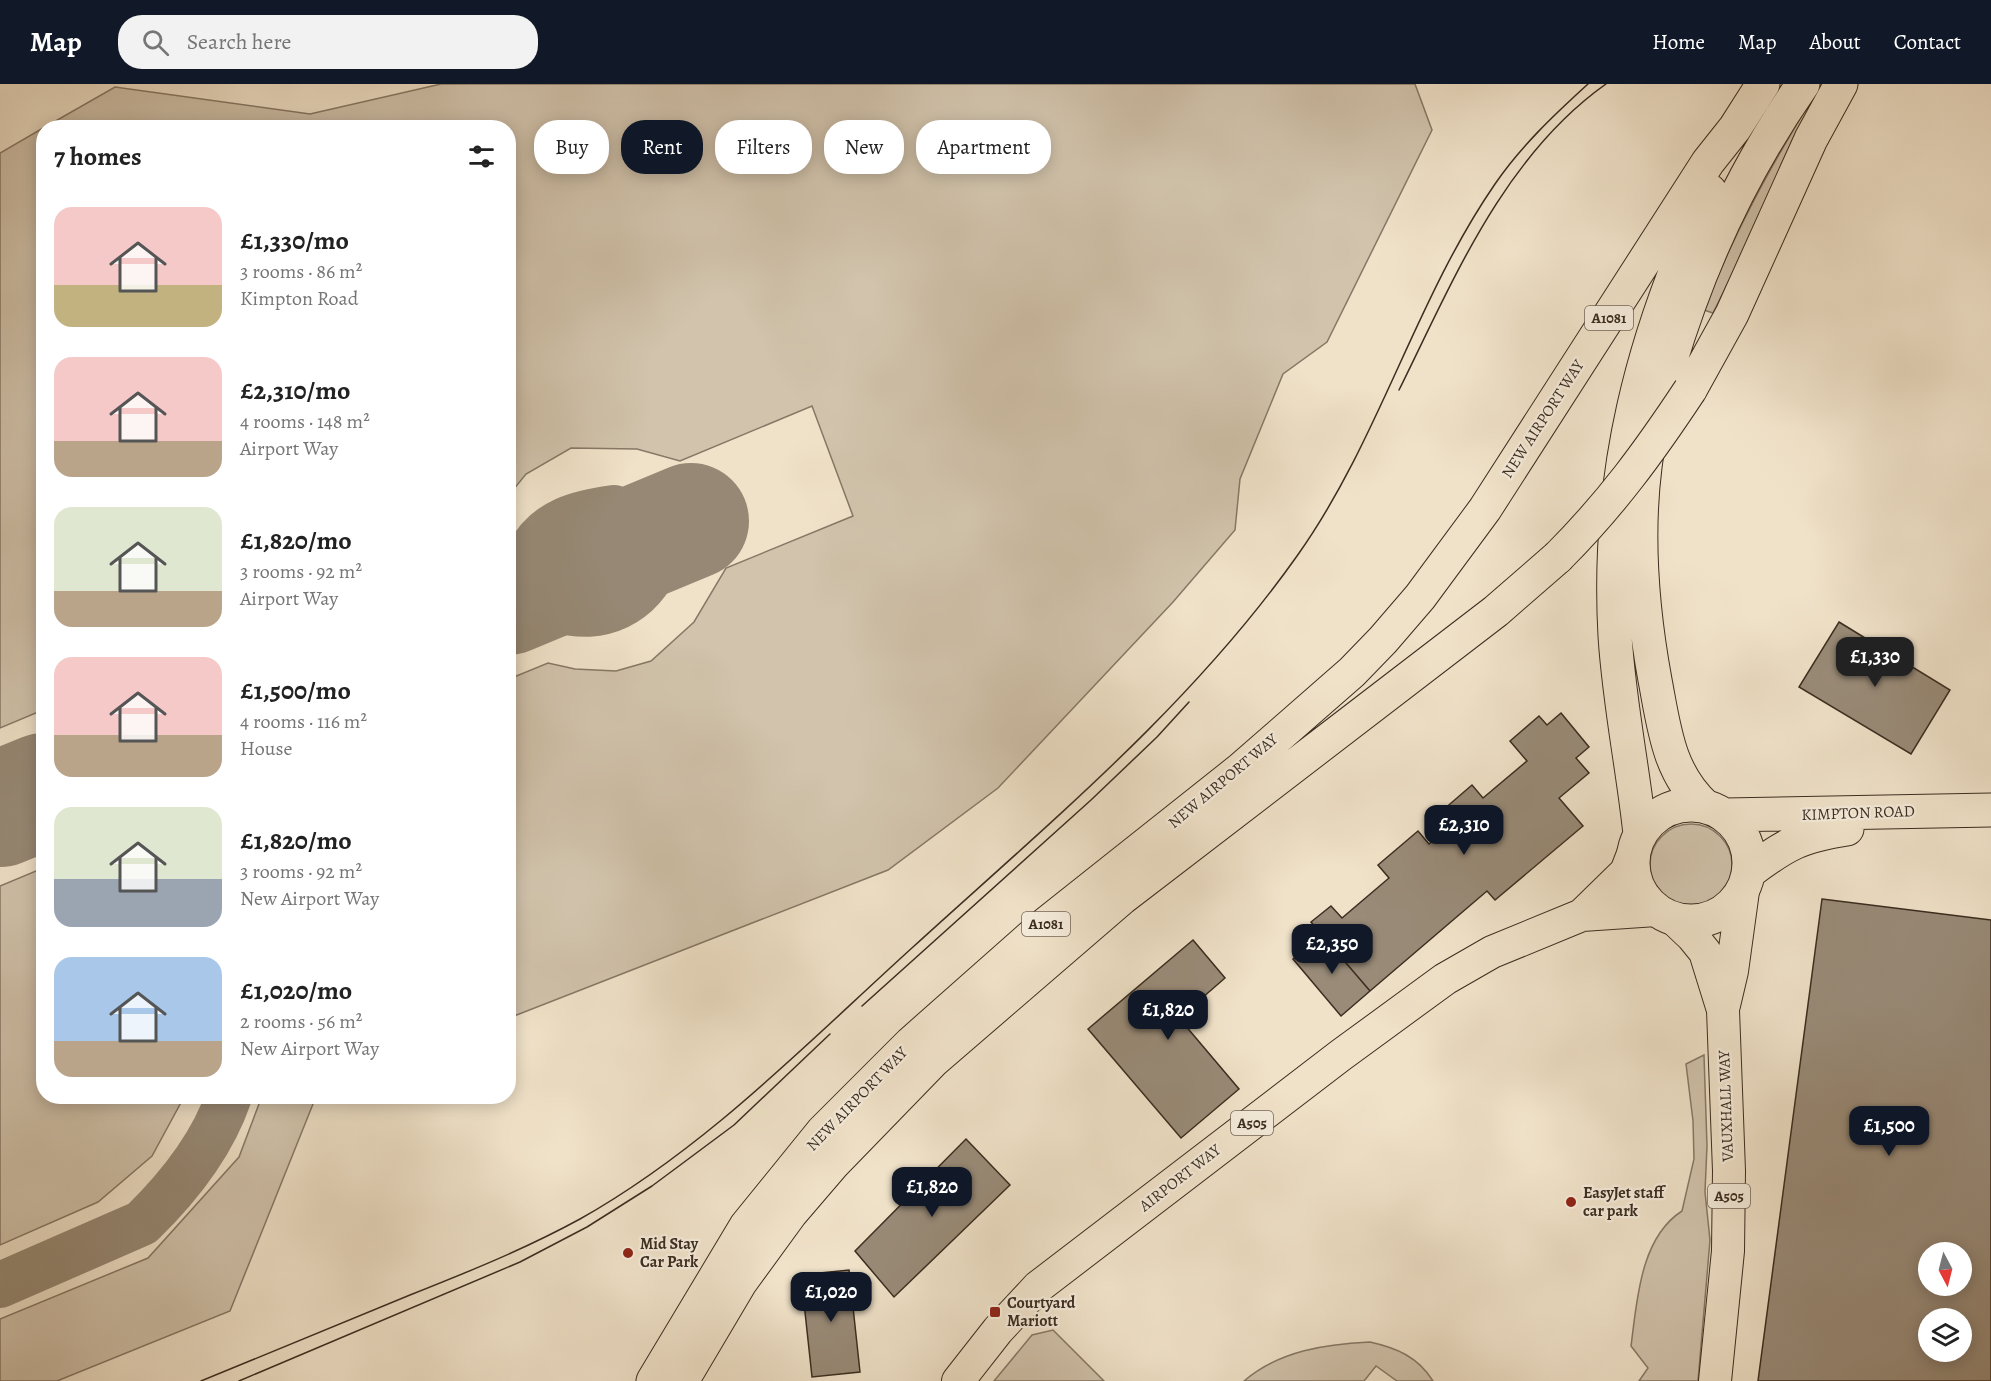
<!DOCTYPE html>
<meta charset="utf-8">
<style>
:root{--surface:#fff;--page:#f2f2f2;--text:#222;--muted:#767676;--accent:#111827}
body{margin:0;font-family:Alegreya,serif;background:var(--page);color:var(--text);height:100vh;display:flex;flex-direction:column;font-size:22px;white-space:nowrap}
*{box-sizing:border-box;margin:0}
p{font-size:20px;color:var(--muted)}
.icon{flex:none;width:33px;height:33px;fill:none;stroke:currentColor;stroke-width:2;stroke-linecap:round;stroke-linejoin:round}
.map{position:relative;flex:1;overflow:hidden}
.sheet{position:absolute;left:36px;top:36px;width:480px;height:984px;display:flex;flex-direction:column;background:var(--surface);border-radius:24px;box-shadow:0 3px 15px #0003}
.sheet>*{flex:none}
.top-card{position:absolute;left:534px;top:36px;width:570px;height:54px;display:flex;gap:12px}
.needle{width:39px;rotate:173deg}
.buttons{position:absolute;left:1918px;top:1158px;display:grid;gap:12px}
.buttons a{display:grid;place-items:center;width:54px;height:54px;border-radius:50%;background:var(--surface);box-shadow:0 3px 15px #0003;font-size:30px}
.price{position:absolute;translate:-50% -51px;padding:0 14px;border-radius:12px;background:var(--accent);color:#fff;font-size:20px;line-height:39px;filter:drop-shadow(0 2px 3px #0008)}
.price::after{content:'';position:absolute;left:50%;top:36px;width:18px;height:14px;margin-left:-9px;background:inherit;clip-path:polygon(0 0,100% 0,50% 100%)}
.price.on{background:#222;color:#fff}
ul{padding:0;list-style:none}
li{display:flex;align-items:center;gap:18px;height:150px;padding:0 18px}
li span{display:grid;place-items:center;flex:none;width:168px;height:120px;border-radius:18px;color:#555}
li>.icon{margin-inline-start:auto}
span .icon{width:72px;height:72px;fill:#fffc;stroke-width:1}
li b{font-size:26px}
h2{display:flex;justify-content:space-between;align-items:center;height:72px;padding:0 18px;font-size:26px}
.pill{padding:0 21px;border-radius:24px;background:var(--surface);box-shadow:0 3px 15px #0003;font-size:21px;line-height:54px}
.pill.on{background:var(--accent);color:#fff}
header{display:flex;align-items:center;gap:36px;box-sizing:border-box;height:84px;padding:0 30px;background:var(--accent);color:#fff}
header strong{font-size:28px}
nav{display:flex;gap:33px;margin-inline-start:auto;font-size:21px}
.search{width:420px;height:54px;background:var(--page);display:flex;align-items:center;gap:15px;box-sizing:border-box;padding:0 21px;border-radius:24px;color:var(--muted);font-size:22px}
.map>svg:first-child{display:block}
</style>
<header>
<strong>Map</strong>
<div class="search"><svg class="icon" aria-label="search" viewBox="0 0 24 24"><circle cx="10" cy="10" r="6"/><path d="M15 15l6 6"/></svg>Search here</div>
<nav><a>Home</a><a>Map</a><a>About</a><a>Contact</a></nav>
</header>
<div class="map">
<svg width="1991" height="1297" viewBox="0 0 1991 1297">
<rect width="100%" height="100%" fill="#f0e2c9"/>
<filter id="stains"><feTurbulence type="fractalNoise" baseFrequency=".00333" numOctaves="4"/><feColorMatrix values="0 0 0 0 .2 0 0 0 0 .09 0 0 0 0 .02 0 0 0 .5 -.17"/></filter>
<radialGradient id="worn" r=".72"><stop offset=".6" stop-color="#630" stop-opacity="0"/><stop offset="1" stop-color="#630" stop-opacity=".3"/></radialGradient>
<path fill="#d1c3ac" stroke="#867866" stroke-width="1.5" d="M441,0H1415L1432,46L1327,258L1283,290L1240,395L1235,446L1173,518L998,704L888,786L509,934V595L548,579L575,585L616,587L651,577L694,538L726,484L853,432L812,322L680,377L637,365L571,364L526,390L509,411L508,44L45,43L115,3L310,30Z
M1813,13L1819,16L1713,229L1704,226C1733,150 1771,82 1813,13Z
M43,44V626L0,644V69Z
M1650 781a41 41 0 1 1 82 0a41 41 0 1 1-82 0Z
M43,784L44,1012L184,1013L152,1072L98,1118L0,1161V802Z
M1704,971L1707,1062L1705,1108L1710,1156L1698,1297H1639L1648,1284L1631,1262C1637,1217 1640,1154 1682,1127L1694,1075L1693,1037L1686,980Z
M262,1012L319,1013L315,1015L230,1227L57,1297H0V1235L148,1174L239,1073Z
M1053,1246L1104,1297H994L1032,1251Z
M1370,1258C1397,1264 1418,1273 1433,1297H1397L1376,1282L1364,1297H1244C1279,1267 1325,1260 1370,1258Z"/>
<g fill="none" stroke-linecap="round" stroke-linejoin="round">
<path stroke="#968874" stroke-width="46" d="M614,424L646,435L661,449C660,458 661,469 658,477C643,519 600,540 558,525C547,521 534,517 528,505C523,495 525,479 529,470C546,436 579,429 614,424Z
M0,1201L142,1139C179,1103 212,1062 229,1012"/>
<path stroke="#968874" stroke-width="116" d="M508,513L691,437
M0,725L44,707"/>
</g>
<path fill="#998b78" stroke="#3b2d20" stroke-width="1.5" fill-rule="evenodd" d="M1839,538L1950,606L1911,670L1799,603Z
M1561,629L1589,663L1576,674L1589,689L1559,714L1583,742L1495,816L1487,807L1370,907L1311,838L1331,822L1342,834L1389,794L1378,781L1418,747L1429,760L1454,739L1443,726L1472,701L1483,714L1527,677L1510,657L1539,632L1547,641Z
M1822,815L1991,836V1297H1758ZM1929,1168H1962V1202H1929ZM1929,1234H1962V1268H1929Z
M1322,851L1370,907L1341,932L1293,875Z
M1193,856L1225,894L1179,934L1239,1005L1181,1054L1088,945Z
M966,1055L1010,1101L894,1213L855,1167Z
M849,1186L860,1288L812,1293L801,1191Z"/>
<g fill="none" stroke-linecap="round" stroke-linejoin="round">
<g stroke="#3b2d20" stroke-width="34">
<path id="primary" d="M1582,831L1626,788L1633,770
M1674,835L1692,852L1705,868L1723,926L1729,1087L1728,1167L1715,1297
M1724,921L1732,887L1743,807
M958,1297L998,1246L1038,1203L1341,971L1445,895L1492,868L1582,831L1656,826"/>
</g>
<g stroke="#3b2d20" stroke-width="35">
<path id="trunk" d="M1690,306L1732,230L1811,55L1841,0
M1633 779a58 58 0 1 1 116 0a58 58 0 1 1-116 0Z
M1706,723C1668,689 1664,643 1655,596C1642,525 1636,455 1645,383C1649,349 1660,315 1669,282C1699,181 1743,86 1803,0
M1725,731L1991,726
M1640,750C1633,684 1619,618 1615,552C1606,391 1642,251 1710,107
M1749,788C1786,760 1801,752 1847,745
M653,1297L746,1142L823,1047L911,959L1042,843L1241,685L1352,588L1383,556L1420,513L1485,425L1708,78L1735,44L1763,0
M682,1297L740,1199L791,1129L833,1080L933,977L1122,814L1496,527L1558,473"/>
</g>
<use href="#primary" stroke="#f0e2c9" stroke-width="32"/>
<use href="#trunk" stroke="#f0e2c9" stroke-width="33"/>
<path stroke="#3b2d20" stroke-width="1.5" d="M1399,306C1453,197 1503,73 1606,0
M862,922L1091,716L1157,653L1189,618
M201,1297C271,1268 341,1240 410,1211C468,1188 525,1165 580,1135C706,1064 807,959 913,863C1049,739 1191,622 1297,472C1379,357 1415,216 1495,100C1521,62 1554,31 1588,0
M239,1297L520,1178L587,1143L652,1102L734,1041L830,950"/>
<g stroke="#3b2d20" stroke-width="35" stroke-linecap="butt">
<path id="trunk-bridge" d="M1558,473C1611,420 1649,368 1690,306"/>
</g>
<use href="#trunk-bridge" stroke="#f0e2c9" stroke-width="33"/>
</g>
<g fill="#8f2418" stroke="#f5ecdc" stroke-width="2">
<circle cx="1571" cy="1118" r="6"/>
<circle cx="628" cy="1169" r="6"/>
<rect x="989" y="1222" width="12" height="12" rx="3"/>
</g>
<g text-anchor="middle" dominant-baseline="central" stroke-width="4.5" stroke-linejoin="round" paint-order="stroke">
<g fill="#f5ecdc" stroke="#736658" stroke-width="1.5">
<rect x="1585" y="222" width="48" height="24" rx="4.5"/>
<rect x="1022" y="828" width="48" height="24" rx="4.5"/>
<rect x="1231" y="1027" width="42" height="24" rx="4.5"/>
<rect x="1708" y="1100" width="42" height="24" rx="4.5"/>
</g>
<g font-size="15" font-weight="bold" fill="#3b2d20">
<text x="1609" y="234">A1081</text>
<text x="1046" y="840">A1081</text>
<text x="1252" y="1039">A505</text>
<text x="1729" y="1112">A505</text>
</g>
<g font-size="16" fill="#3b2d20" stroke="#f5ecdc">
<text transform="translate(1543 335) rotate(-57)">NEW AIRPORT WAY</text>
<text transform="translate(1223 697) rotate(-40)">NEW AIRPORT WAY</text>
<text transform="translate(1858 729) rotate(-2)">KIMPTON ROAD</text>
<text transform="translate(857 1015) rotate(-46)">NEW AIRPORT WAY</text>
<text transform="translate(1726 1022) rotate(-92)">VAUXHALL WAY</text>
<text transform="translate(1180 1094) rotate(-38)">AIRPORT WAY</text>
</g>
<g font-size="16" font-weight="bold" fill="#3b2d20" stroke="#f5ecdc" text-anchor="start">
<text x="1583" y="1109">EasyJet staff<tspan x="1583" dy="18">car park</tspan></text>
<text x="640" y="1160">Mid Stay<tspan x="640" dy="18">Car Park</tspan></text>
<text x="1007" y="1219">Courtyard<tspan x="1007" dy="18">Mariott</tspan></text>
</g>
</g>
<rect width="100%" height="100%" filter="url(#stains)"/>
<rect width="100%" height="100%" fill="url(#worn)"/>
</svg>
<div class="buttons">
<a><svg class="needle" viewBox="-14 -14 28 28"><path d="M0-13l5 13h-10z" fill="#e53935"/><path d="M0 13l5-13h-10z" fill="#767676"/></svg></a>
<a><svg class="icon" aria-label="layers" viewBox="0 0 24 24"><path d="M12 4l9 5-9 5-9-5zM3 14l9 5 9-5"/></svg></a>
</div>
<b class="price on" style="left:1875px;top:604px">£1,330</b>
<b class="price" style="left:1464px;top:772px">£2,310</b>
<b class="price" style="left:1332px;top:891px">£2,350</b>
<b class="price" style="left:1168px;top:957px">£1,820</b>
<b class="price" style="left:1889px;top:1073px">£1,500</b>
<b class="price" style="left:932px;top:1134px">£1,820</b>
<b class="price" style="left:831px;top:1239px">£1,020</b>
<div class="top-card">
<a class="pill">Buy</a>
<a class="pill on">Rent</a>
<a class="pill">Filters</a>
<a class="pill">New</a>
<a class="pill">Apartment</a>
</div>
<section class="sheet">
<h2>7 homes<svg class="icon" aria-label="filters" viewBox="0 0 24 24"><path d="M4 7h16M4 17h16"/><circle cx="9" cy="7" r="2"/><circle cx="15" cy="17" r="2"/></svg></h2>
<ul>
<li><span style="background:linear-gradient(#f6c9c9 65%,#c2b280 0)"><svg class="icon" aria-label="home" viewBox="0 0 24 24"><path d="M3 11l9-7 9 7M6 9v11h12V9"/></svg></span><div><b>£1,330/mo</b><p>3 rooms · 86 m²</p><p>Kimpton Road</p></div></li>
<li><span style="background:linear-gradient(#f6c9c9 70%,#b9a48a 0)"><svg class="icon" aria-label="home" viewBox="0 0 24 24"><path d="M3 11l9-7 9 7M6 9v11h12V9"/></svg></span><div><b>£2,310/mo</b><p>4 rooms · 148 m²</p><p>Airport Way</p></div></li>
<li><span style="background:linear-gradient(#dfe7d0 70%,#b9a48a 0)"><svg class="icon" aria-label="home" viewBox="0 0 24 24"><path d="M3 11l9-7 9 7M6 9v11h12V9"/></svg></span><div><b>£1,820/mo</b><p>3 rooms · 92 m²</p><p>Airport Way</p></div></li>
<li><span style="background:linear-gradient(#f6c9c9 65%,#b9a48a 0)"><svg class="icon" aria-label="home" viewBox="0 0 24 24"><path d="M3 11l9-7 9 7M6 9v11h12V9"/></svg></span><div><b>£1,500/mo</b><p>4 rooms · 116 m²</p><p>House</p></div></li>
<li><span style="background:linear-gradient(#dfe7d0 60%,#9aa5b1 0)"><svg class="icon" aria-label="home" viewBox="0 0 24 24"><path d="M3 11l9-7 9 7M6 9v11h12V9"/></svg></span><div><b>£1,820/mo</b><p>3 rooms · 92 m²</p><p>New Airport Way</p></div></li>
<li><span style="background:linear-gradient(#a9c7e8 70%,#b9a48a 0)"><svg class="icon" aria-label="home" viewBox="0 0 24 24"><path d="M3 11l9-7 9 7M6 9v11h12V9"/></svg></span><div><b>£1,020/mo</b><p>2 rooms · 56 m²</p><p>New Airport Way</p></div></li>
</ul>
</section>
</div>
